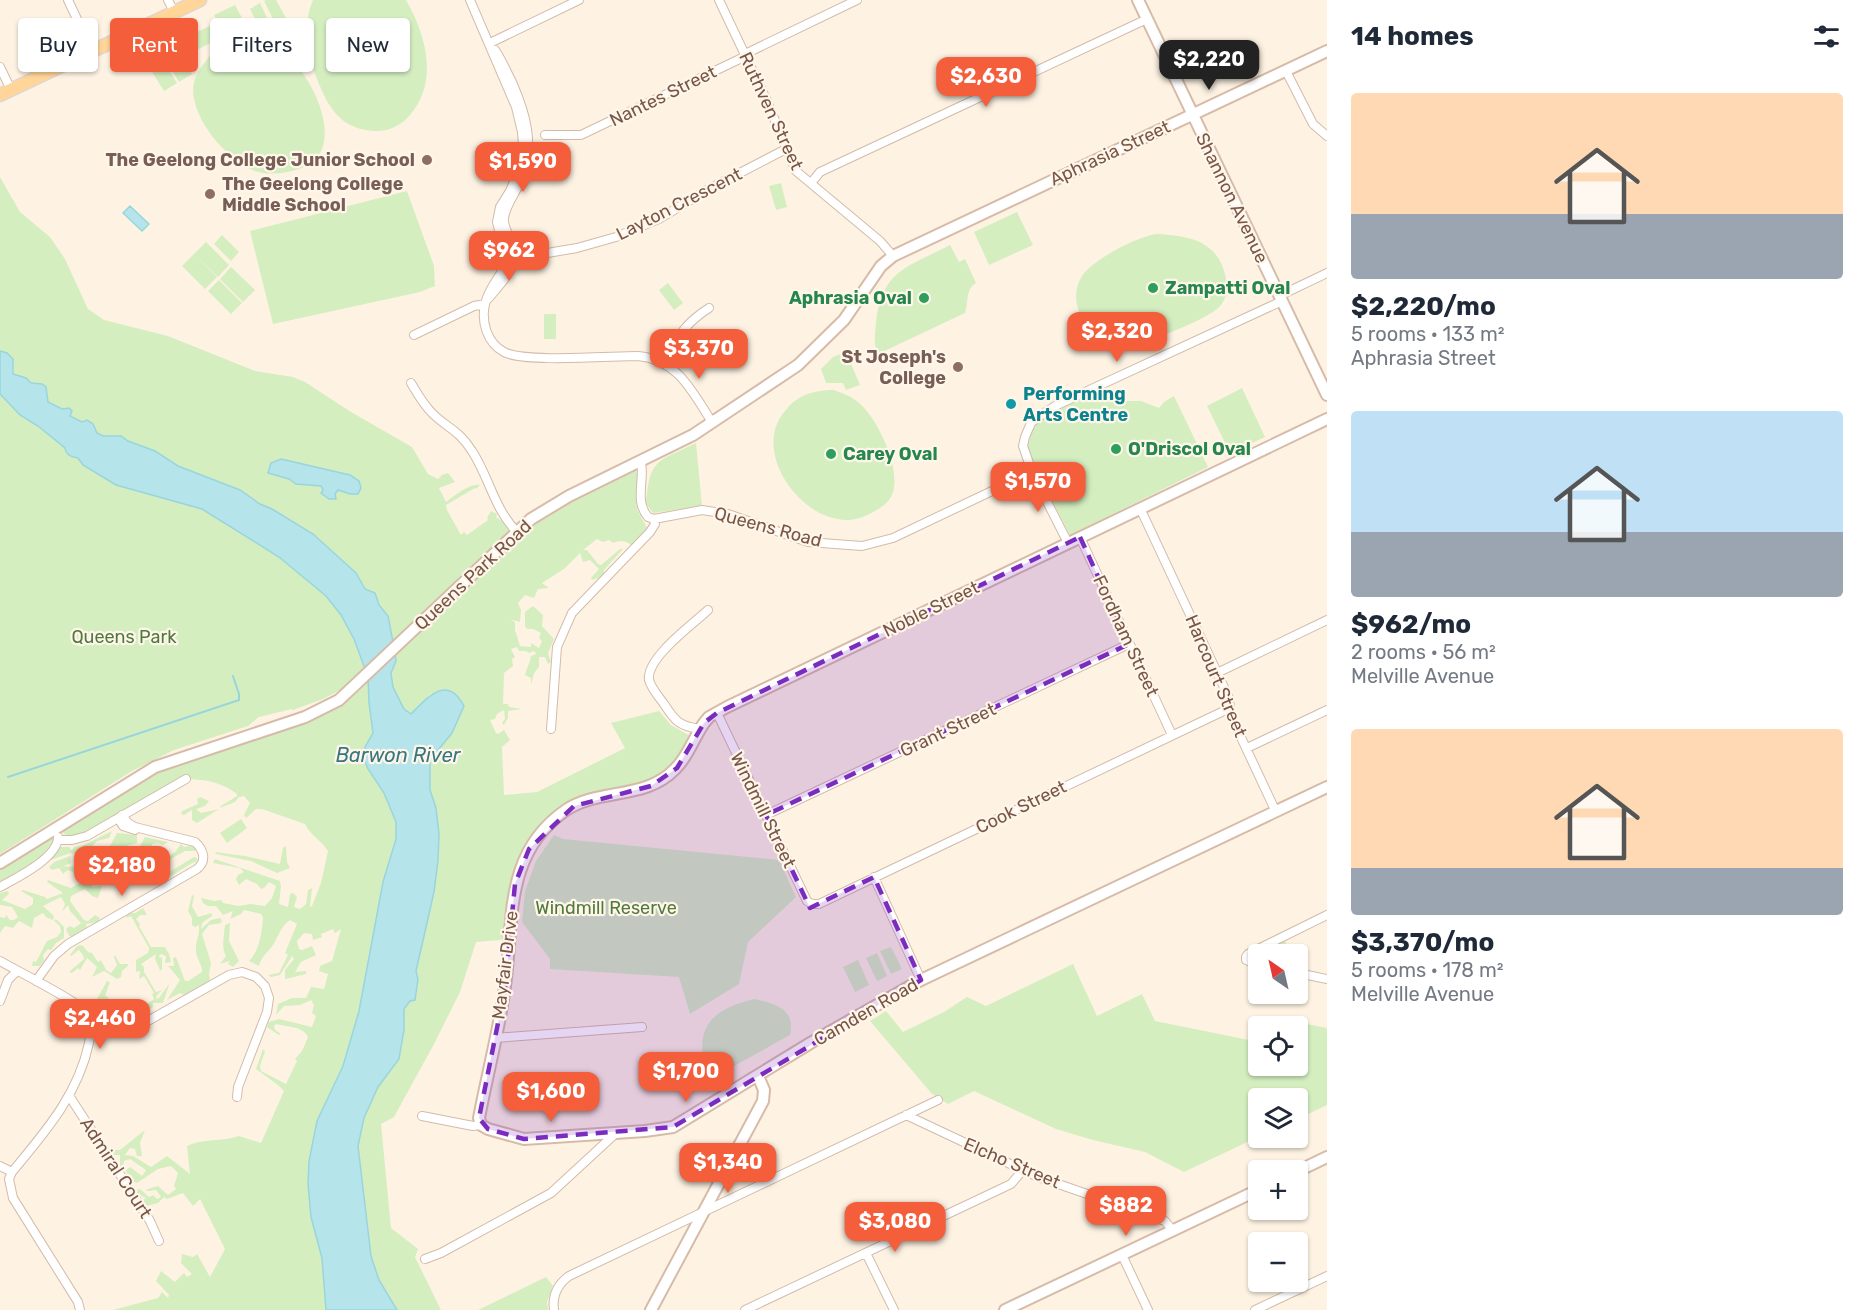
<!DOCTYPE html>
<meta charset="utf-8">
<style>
:root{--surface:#fff;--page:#f6f6f7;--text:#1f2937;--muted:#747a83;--accent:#f55e3b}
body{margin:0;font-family:Rubik,sans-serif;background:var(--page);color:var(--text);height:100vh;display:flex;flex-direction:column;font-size:22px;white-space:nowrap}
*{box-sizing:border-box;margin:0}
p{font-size:20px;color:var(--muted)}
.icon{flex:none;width:33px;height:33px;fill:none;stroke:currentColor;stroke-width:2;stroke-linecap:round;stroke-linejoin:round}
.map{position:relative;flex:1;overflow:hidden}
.drawer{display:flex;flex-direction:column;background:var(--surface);width:540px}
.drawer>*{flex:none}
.guide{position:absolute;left:18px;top:18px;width:570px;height:54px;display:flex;gap:12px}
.needle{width:39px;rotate:326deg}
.buttons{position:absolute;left:1248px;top:944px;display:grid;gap:12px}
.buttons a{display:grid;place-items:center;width:60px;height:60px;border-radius:6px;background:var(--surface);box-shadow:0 2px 4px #0004;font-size:30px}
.price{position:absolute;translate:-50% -51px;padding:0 14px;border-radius:12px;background:var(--accent);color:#fff;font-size:20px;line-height:39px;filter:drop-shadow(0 2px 3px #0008)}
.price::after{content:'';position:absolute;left:50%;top:36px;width:18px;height:14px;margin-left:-9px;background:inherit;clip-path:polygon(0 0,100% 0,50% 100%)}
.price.active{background:#222;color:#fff}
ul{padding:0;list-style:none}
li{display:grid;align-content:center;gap:12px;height:318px;padding:0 24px}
li span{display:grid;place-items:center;height:186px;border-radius:6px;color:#555}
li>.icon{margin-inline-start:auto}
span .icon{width:108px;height:108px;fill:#fffc;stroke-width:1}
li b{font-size:26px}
h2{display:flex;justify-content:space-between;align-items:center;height:72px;padding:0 24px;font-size:26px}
.pill{padding:0 21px;border-radius:6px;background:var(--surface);box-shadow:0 2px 4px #0004;font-size:21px;line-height:54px}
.pill.active{background:var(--accent);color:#fff}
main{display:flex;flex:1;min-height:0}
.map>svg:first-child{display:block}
</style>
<main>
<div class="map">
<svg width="1327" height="1310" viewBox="0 0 1327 1310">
<rect width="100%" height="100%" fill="#fef3e3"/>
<path fill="#d4eec0" d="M266,0H276L286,18L275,23L264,1Z
M313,0H406C426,34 439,82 410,115C402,125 388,132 374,131C361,130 347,126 337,115C326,103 320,87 314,71C306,48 303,23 313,0Z
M260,3L271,26L261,31L250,9Z
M235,5L242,18L220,29L214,15Z
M212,25L219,39L192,52L185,38Z
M251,38C262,41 275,46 284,53C313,74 351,153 299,169C284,174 265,176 250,169C224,157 187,113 194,82C196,74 203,65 208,58C220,44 232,39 251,38Z
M175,46L192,74L179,82L162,54Z
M160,56L177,83L164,91L147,64Z
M0,177L20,212L50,237L65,259L88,309L104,320L168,336L255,371L293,377L305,382L351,412L412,447L428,474L438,479L442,475L448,473L455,482L439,488L446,502C455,495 470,483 480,485L476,489L475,488L446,505L447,510L461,535L464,532L467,535L488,520L487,518L491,511L497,514L496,517L514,529L589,486L636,470C640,482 634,495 637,508C639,516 645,522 648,530L631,545C626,540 619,540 613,543L609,540L603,542L597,539L583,550H587L598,564L601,565L620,549H623L604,570V576L592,580L591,578L599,569L590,560L583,562L580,553L564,569L542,583L549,588L538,589L534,598L525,595L518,603L521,610L520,622L510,619L515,622V630L520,646L531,647V643L539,648L542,641L539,638L541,633L533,629H527L525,626V612L533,606L543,615L542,626L554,639L548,653L551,662L548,664L545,657H539V667L534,673L531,685V678L525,675C526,669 530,663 531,656L536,654L534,651L529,653L526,651H519L517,647L511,649L515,657L512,659L513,666L504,673L503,704H508L509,707L522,709L508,711V718L504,725L502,723L505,719L504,710L497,714L495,719L490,720L496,733L498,734L504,730L510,740L502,747L504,795L537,792L625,748L611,723L659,711L671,725L690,736L674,765L654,781L558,813L523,851L511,887L504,937L500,940L476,942L460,992L434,1044L394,1117L381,1124L391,1228L418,1249L415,1257L441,1310H397L379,1280L371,1256L358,1146L364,1118L378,1086L399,1059L404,1030V1010L410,1001L418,979L416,971L434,892L438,860L439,834L436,808L430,790V759L438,750L432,693L411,714L404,709L393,687L391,673L395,652L388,616L379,605L375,593L365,589L356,573L313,534L272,509L260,504L240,490L178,466L155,451L128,441L121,436H103L96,433L93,424L82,422L70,416V413L48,402L37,385C28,383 22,377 13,374L14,364L7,354L0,351Z
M781,183L787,207L776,210L769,186Z
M407,191L434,266L435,286L420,292L273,324L250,231Z
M1017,212L1033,245L989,265L974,232Z
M1157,234C1191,236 1219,241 1226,279C1228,288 1227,297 1221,305C1213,317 1158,338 1143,342C1136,343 1128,343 1120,343C1090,340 1064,305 1082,276C1092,260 1138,236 1157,234Z
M222,235L239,252L231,261L214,244Z
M206,242L229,265L218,277L194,254Z
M950,245L959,262L965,259L976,283C965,290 969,301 965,313L878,354C873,343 875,334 876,322C882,269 909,267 950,245Z
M194,254L217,277L205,289L182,266Z
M231,267L255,290L243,302L220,279Z
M219,280L242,303L231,314L208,291Z
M668,283L683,303L674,310L659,290Z
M544,314H556V339H544Z
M846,352L860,385L846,390L843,383H826L821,369L833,357Z
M1106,387L1110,401H1141L1159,408L1164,402L1174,396L1208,467L1070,535L1028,453C1028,446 1027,440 1030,434C1039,414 1086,397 1106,387Z
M1242,388L1265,437L1230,453L1207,406Z
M834,390C842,393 851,396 858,402C878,418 904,473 891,497C886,506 874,512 865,516C814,539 746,456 785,411C797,395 814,390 834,390Z
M0,394L20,415L38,426L65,448C66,455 71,457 78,458L116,485L202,509L279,557L326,596L341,615L354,639L366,672L346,687L323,699L293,710L292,709L259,717L248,726L174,750L132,771L0,854Z
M696,443L702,506L653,513L646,504C650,458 657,462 696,443Z
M368,677L369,703L373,733L365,747L368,769L384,793L396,822V839L383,882L359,1012L343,1066L317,1121L309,1161L308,1184L311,1217L322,1258L326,1310H113L158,1298L162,1292L168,1298L169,1295L156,1281L161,1271L175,1282L184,1273L187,1277L192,1274L181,1263L182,1254L193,1257L197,1254L210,1277L225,1249L200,1199L193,1206L183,1193L167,1199L164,1197L158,1203L146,1206L143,1200L146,1198L138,1194L137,1190L140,1189L149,1197L153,1195L157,1199L161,1197L156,1190L149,1191L145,1190L158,1186L168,1195L176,1189L174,1186L178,1173L171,1166L158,1169L137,1183L128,1179L126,1170L130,1167L142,1176L146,1170L130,1159L124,1161L123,1168L120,1165V1155H114L112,1150H120L145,1130L140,1143L142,1156H137L135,1149L130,1148L125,1155L133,1156L151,1167L167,1156L190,1174L187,1146C203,1138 222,1142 239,1136L261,1143L284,1091L278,1085L256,1069L263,1049L265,1051L260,1066L261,1071L286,1084L297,1061L295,1059L302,1051L308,1037C303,1026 287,1027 276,1024L274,1026L275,1030L281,1034L279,1035L267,1027L269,1022L279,1019L312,1027L316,1016L312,1013L314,1005L311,1000L300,1005L284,1006L276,1015L278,1004L292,998H306L311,987L324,989L328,974L319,971L320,966L332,961L341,929L335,933L333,929L321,934L322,937L313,940L312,934L304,933L297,941L299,949L302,950L312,946L316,955L301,962L295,972L306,971V974L285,979V970L294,959L292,956L280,975L271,977L268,975L279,973L288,955L285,953L297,924L290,920C280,927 279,936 273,945C268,953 261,956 259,966L249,961C260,950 262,931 263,917L261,914L244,910L241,914L230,919L233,911L223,915L216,906H208L203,903L201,898L214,901L221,900L223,903L239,906L251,904L265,906L272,898L276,886L269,882L264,888L261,889L257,884L246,879L239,885L236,879L238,875L244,872L240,868L213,863L215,859L280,881L281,886L279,904L288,907L290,894L293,893L297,897L294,907L300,909L306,904L308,890L312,888L310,907L312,906L321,883L328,851C322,841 310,835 305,824L262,809H256L246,818L244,815L250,803L244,796L239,797L235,802L220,808L221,806L237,796V794C227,786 213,781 201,780C194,779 188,780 181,777L89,832C80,835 71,839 63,833L66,827L158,770L326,713L351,695Z
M200,797L209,801L205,806L196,809L201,813L219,809L197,823L192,820V810L184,815L181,814L182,811L198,804L197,799Z
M241,819L247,828L227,843L220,833Z
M112,831L109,838L97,841L88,851L90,854L96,856L100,861L113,854L110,846L117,833L137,835V843L118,848L117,852L119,861L107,868V875L97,879L94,878L98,875L97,863L87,859L85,862L77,865L75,861L80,860L82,856L70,853L51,860L49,858L60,847H70V849L72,850L74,847L84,845Z
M554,835L563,839L779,860L796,897L748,942L739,984L690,1014L679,977L550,969V959L522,922L525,891L536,861Z
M52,837L55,840L38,860L0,883V870Z
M145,837L168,842L163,845L158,843L152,844V848L139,857L136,868L140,874L138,876L118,868L127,861L131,862Z
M181,844L184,847L194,845L196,847L195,851H185L155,868L156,872L155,874L158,879L194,857L197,858V861C182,867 171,879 157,883L145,876L156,860L166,855L167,858L175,852Z
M286,846L287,862L290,868L277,873L251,861L216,854L215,852L245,856L280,864L283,848Z
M70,856L71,863L64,866L68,867L74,866V869L84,870L93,877L89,882L93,887L102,886L98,898L92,896L85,889L71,896L70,901L84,920L88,921L95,915L100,918L98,922L86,924L87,927L72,937L69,936L66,929L70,926L74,928L81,923L70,911L68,905L62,912L65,904L61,897L43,906L54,916L53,920L46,917L43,913L34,918L32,928L19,921L13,928L5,926L0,933V917L5,918L6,915L10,920H14L18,917L12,907L0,905V893L8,891L9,894L2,900L25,909L33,904V898L21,891L23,890L45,897L47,899L63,893L47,882L48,880L71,888L83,881V878L76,877L73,872L68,870L63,874L59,868L52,870L49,867L54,862Z
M192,895L194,896L192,906L198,917L212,913V916L202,923L201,929L211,920L220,918L222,920L221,923L209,925L202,934L211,963L209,974L210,979L208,983L188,995H184L180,993L167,1000L180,980L168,966H174L173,958L176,957L185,981H188L202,972C202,964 197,959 196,952C195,942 200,935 199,925L195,927L192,925V918L188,911Z
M143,908L147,915H140L136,919L140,924L139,926L151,947H165L169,954L171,962L165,963L166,956L161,954L159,956L160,958L162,957V970L158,971L160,970L155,959L156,954L141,964L144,967V972L156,992L162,990L157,995L156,999L159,998L169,984V985L163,1003H153V1007L140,1014L132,1015L154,999L152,994L154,993L144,976L139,979L140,971L136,972V960L148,953L149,948L131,916L127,918L126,916L130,913H135Z
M56,919L64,927V938L56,943L51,950L48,949L43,955L44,960L40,966H32L33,961L36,962L47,941L57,937L61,932L60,926L54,921Z
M230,923L229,941L239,961L233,967L228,964L230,961L220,964L226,956C221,948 224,935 225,925Z
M1283,941L1286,942V954H1258V961L1255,958L1257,953Z
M81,945L83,946L88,952L92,953L98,962L101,960L106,970L111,973L117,965L114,957L115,955L120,964H128V966L122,971L121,977L117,979L104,971L92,977L97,967L87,958L80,970L78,968L72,973L69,972L84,959L83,955L79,950L71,956L70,955L77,946Z
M891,947L902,969L891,974L880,951Z
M877,953L887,976L877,981L866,958Z
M858,960L869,985L855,992L843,967Z
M1073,964L1097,1016L1142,994L1155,1021L1249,1040L1258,1034V1065H1298V1026H1271L1281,1019L1327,1028V1105L1298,1119V1098H1258V1137L1184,1172L1145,1152L1093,1140L1056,1129L974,1091L948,1104L932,1094L870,1021L886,1011L903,1032L944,1012L967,997L986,1006Z
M107,981L110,982L105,996L109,998L107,1000L114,1004L117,1001L121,1002L116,1007L118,1008L117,1019L109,1017L111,1010L102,1002L98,1007L99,1011H93L91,1005L94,999H97Z
M754,999C775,1003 796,1009 790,1035L718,1075L712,1072L703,1081L697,1075L705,1065C694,1024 717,1008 754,999Z
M546,1277L553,1286L547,1302L548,1310H478Z"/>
<path fill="#b5e4ea" stroke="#9ad5dd" stroke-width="1.5" d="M130,206L149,224L142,231L123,213Z
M0,351L7,353L13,359V374L26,378L31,383L42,384L46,387L48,402L62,409L69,408L72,411L70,416L82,422L87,420L93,424L97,433L103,436H121L128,441L155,451L178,466L240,490L260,504L272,509L313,534L356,573L365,589L375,593L379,605L388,616L395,652L396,661L391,673L393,687L404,709L411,714C428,697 447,674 464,706L452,733L430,760V790L436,808L439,834L438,860L434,892L416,971L418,979L415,1000L410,1001L404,1009V1030L399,1059L378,1087L364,1118L358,1146L371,1256L379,1280L397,1310H326L322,1258L311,1217L308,1184L309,1161L317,1121L343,1066L359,1011L383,882L396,839V822L384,793L368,769L364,759L365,747L373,733L369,703L368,677L354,639L341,615L326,596L279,557L202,509L116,485L83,465L78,458C71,457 66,455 65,448L38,426L20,415L0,394Z
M281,459L350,475L359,481L361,488L358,494H350L338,490L335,494L336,499H329L321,493L323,490L321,486L296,484L289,479L268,473L271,463Z"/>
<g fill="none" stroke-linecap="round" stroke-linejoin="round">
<path stroke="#9ad5dd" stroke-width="2" d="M8,777L239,700V694L233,676"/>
<g stroke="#d3bbaa" stroke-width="10">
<path id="street" d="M68,0L92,51
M168,0L174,12
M470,0L516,107L522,132L523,145L518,172L510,191L500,207L497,222L499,230L510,254C505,273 489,285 485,304C481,322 487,343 504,352C524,363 611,356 638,356C679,360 692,392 712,422
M719,0L766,99L796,171L880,241L893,256
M490,43L579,0
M745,54L857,0
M0,67L11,90
M1286,71L1313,124L1327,136
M545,135H581L746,56
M811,183L820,172L1147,19
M530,256L577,248L616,237L659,219L707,190L788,148
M1279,296L1327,273
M488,299C500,284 522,264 513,243C509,235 503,228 504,218C506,203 518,190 523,176C534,142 526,114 512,82C506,71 502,60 495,50
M414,335L474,306L485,304
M664,362C678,337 684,324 709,308
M411,383C417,393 423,404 432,413C447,428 459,430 472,451C489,477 494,508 516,531
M641,462C645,481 634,501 648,517L654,519L702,510L728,514L808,542L862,546L893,538L1032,472
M1140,508L1229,698L1231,716L1276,812
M1080,537L1172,735
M1068,543L1032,472L1023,446L1025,437L1031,423L1041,415L1057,405L1282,301
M1217,673L1327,620
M717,713L807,901L812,904H819L1230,708
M551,729L557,647L572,613L650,532L655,524L654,519
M700,729C679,726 675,721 664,704C659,697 651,688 649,680C646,658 692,625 708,610
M1247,748L1327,710
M766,815L1129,644
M118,818L123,826L135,830
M58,840H72L87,836L186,779
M874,877L921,980
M0,887C16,878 58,858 58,837
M0,961C17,971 82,1003 90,1016C94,1023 90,1036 89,1043C78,1095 45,1132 12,1172
M1258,965L1246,960V957L1248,954L1327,915
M1298,973L1327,979
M36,981L54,956L68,944L197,869C207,861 204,850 195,842L135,827L128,823L122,815
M0,1001L8,980L17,971
M91,1020C108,1021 123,1028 139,1026L229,975L242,972L256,977L265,986L269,998L267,1012L238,1087L237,1097
M495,1038L642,1027
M70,1097L150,1221L159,1241
M906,1115L1038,1177L1165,1221L1173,1231
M422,1116L473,1126L481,1125
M0,1166L12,1172L9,1179L13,1198L78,1302L80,1310
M866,1253L894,1310
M1122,1255L1148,1310
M425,1259L441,1253L551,1193L615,1134
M554,1310C552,1295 558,1284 569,1276L938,1100
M745,1310L1011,1184L1023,1170
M1255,1310L1327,1276"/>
</g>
<g stroke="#d7bba8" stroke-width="14">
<path id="secondary" d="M1138,0L1327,395
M1327,419L727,707L709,717L704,723C694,737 688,757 675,769C646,800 599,788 566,810C501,855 515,924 504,993C498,1034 487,1076 479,1118L481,1125L488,1129L524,1139L645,1131L673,1127L812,1042L921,980L1327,787
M0,863L155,767L305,717L339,700L531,519L569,496L693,435L798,365L844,320L881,266L893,256L1327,51
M1298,1171L1327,1157
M651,1310L763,1101L764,1090L758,1076
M1005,1310L1258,1190"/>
</g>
<g stroke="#dfd6d3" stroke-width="15">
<path id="primary" d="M0,95L200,0"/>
</g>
<use href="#street" stroke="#fff" stroke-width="8"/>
<use href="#secondary" stroke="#fff" stroke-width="10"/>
<use href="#primary" stroke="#ffd599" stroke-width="12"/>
</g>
<path fill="#7b2cbf" fill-opacity="0.2" stroke="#7b2cbf" stroke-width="4.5" stroke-dasharray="12 8" stroke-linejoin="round" d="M1080,537L1129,644L766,815L810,908L874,877L921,980L673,1127L524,1139L488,1129L479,1118L505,988L515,884L529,849L574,806L651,786L677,768L704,723L717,713Z"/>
<g fill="#8d6e63" stroke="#fff6eb" stroke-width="2">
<circle cx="427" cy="160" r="6"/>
<circle cx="210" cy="194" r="6"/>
<circle cx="958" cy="367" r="6"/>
</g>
<g fill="#2e9e5b" stroke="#fff6eb" stroke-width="2">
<circle cx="1153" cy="288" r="6"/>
<circle cx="924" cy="298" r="6"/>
<circle cx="1116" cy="449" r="6"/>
<circle cx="831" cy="454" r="6"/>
</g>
<circle fill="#0f9aa8" stroke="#fff6eb" stroke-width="2" cx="1011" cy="404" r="6"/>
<g text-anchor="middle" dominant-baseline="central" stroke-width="4.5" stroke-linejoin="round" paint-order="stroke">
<g font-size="18" fill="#795646" stroke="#fff6eb">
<text transform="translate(663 96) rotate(-26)">Nantes Street</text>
<text transform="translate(771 111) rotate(65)">Ruthven Street</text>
<text transform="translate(1110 153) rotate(-25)">Aphrasia Street</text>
<text transform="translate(1232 198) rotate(64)">Shannon Avenue</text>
<text transform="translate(679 204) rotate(-27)">Layton Crescent</text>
<text transform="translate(768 527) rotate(15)">Queens Road</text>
<text transform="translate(473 575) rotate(-43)">Queens Park Road</text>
<text transform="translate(931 609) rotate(-26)">Noble Street</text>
<text transform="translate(1126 636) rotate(65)">Fordham Street</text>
<text transform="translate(1216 676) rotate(67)">Harcourt Street</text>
<text transform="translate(948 730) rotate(-25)">Grant Street</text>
<text transform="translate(1021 807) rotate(-26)">Cook Street</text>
<text transform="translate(763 810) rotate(64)">Windmill Street</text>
<text transform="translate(505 965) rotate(-83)">Mayfair Drive</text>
<text transform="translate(866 1012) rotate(-30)">Camden Road</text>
<text transform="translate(1012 1163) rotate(23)">Elcho Street</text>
<text transform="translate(116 1168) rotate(57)">Admiral Court</text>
</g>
<g font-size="18" font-weight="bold" fill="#785e54" stroke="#fff6eb" text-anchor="end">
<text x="415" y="160">The Geelong College Junior School</text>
<text x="222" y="184" text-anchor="start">The Geelong College<tspan x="222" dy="21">Middle School</tspan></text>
<text x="946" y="357">St Joseph's<tspan x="946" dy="21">College</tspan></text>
</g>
<g font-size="18" font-weight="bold" fill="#27864d" stroke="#fff6eb" text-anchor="start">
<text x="1165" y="288">Zampatti Oval</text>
<text x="912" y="298" text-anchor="end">Aphrasia Oval</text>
<text x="1128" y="449">O'Driscol Oval</text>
<text x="843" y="454">Carey Oval</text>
</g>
<g font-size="18" font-weight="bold" fill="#0d838f" stroke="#fff6eb" text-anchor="start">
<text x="1023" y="394">Performing<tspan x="1023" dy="21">Arts Centre</tspan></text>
</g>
<g font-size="18" fill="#4f7a3a" stroke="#fff6eb">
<text x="124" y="637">Queens Park</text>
<text x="606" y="908">Windmill Reserve</text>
</g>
<g font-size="20" font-style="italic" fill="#387780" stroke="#fff6eb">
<text x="398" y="755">Barwon River</text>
</g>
</g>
</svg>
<div class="buttons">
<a><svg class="needle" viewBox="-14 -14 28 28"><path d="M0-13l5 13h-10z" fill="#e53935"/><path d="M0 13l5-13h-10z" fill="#747a83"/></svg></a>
<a><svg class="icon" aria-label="locate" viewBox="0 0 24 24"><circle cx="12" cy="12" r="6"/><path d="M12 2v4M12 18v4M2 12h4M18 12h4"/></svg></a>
<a><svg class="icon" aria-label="layers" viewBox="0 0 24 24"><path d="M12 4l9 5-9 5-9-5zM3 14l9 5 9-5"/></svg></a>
<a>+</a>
<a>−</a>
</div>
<b class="price active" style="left:1209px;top:91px">$2,220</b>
<b class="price" style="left:986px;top:108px">$2,630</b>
<b class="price" style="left:523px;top:193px">$1,590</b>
<b class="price" style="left:509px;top:282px">$962</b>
<b class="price" style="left:1117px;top:363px">$2,320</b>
<b class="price" style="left:699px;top:380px">$3,370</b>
<b class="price" style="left:1038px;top:513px">$1,570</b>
<b class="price" style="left:122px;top:897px">$2,180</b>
<b class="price" style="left:100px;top:1050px">$2,460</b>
<b class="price" style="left:686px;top:1103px">$1,700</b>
<b class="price" style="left:551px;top:1123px">$1,600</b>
<b class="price" style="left:728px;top:1194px">$1,340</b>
<b class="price" style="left:1126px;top:1237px">$882</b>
<b class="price" style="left:895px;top:1253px">$3,080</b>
<div class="guide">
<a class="pill">Buy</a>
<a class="pill active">Rent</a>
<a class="pill">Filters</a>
<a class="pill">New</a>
</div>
</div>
<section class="drawer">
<h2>14 homes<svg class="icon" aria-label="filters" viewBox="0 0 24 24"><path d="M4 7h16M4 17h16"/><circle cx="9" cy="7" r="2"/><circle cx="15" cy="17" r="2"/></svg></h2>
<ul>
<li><span style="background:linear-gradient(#ffd9b3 65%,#9aa5b1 0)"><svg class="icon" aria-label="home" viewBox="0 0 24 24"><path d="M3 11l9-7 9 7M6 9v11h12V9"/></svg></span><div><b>$2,220/mo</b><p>5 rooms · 133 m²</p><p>Aphrasia Street</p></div></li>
<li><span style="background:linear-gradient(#bfe0f5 65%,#9aa5b1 0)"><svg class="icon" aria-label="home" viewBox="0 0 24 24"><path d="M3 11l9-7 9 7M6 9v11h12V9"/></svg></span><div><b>$962/mo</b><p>2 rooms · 56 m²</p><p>Melville Avenue</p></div></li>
<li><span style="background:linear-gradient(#ffd9b3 75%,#9aa5b1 0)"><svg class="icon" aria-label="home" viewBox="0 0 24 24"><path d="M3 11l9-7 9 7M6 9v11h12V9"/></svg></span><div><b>$3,370/mo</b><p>5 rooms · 178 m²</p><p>Melville Avenue</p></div></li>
</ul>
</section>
</main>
